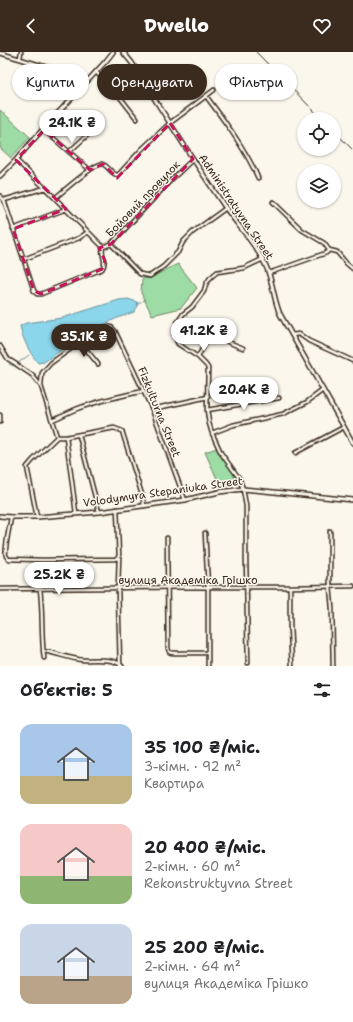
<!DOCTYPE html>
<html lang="uk">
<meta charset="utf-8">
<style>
:root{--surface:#fff;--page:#f2f2f2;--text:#202124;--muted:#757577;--accent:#3b2a1e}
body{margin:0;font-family:"Shantell Sans",sans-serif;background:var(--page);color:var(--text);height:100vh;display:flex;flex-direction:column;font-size:15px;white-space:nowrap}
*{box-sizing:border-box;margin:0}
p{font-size:13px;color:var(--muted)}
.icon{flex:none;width:22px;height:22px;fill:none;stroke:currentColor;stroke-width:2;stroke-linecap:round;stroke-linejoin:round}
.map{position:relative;height:614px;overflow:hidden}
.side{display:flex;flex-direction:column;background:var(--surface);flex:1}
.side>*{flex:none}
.hud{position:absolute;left:12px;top:12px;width:329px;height:36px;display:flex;gap:8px}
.fabs{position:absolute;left:297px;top:60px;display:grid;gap:8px}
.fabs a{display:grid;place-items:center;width:44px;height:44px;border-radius:50%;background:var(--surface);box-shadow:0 1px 3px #0004;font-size:20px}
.price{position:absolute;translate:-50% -34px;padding:0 9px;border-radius:14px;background:#fff;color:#222;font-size:13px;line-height:26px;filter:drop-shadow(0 1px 2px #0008)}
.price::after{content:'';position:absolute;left:50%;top:24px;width:12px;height:9px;margin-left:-6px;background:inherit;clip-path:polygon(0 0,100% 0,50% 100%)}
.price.active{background:var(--accent);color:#fff}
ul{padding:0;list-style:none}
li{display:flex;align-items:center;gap:12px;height:100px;padding:0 20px}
li span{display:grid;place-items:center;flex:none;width:112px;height:80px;border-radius:12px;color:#555}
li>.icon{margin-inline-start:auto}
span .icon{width:48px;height:48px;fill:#fffc;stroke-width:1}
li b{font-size:17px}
h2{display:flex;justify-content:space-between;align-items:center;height:48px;padding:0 20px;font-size:17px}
.chip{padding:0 14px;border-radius:18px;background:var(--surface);box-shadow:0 1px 3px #0004;font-size:14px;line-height:36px}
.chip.active{background:var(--accent);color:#fff}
header{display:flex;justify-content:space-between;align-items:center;height:52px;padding:0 20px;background:var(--accent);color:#fff;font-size:18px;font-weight:800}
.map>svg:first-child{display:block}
</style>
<header><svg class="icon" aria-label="back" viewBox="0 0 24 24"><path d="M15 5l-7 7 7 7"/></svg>Dwello<svg class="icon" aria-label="heart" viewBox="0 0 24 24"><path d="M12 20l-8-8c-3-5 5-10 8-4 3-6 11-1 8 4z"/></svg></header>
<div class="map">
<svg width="353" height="614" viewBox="0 0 353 614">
<rect width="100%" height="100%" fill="#fbf7ec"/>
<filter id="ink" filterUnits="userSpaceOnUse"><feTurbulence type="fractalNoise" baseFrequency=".025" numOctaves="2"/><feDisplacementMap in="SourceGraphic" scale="8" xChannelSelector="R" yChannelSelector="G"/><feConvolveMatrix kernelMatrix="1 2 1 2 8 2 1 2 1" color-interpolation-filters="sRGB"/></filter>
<g filter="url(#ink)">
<path fill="#9ddca5" stroke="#6c8362" d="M0,58L30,85L11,106L0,96Z
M178,212L197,236L181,256L152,263L141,241L142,227L151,226L165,218Z
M217,396L240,430L221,436L205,400Z"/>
<path fill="#8bd6eb" stroke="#6b9199" d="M128,247L137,250L138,254L134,260L115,267L82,284L44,310L38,311C29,300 23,288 20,274L26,271L62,266L119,248Z"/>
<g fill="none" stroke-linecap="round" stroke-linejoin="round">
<path stroke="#6b9199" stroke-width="1" d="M143,249L144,248
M137,252L141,250
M9,312L14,314L29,303"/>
<g stroke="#3b2a1e" stroke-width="5.5">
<path id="minor" d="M0,1L47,15L72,23L83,34
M20,6L21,0
M96,20L116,40L137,67
M31,41L38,28L45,19L47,15
M206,44C215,56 223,67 232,80C242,95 251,109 258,126
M44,78L90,118
M69,100L94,77
M16,108L45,136L103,195
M0,144L4,148L34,239L37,242H41L102,217C108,209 100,203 103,195
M55,146C62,140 94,113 101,112C107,111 111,123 118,123L141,98L170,71L214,38
M4,148L45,136
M273,150L302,178L324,191L329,198
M13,177L66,157
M111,192L140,222L150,224L164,214L178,200L183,190L193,180L226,156
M103,195L111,192L170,129L193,107
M24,207L79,186L88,180
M269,221L326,201L329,198L337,200L346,211L353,217
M292,283L299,282L309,289L353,309
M80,290L98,312
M0,294L8,307L16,312
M198,305L209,284L218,286L243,296
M17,313L32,323L41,334L57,385L33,408L27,415L37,465
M41,334L42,321L51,311L76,293L106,275H111L115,279L152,357L185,448
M152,357L208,345
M207,358L279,346
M0,363V370
M52,368C59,365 67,361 74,358C96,349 121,344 144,339
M212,381L233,373L283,362L307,350L323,338
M79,383L99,460
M57,385H66L114,376L122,379L143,446L144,454
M66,385L76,461
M295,401L344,375
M117,457L119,505L118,536L120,614
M11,465C10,473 4,498 6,504C7,505 8,506 8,507L43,508L115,507L119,505
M330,479V534L332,556L333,614
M205,481L208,535V614
M167,486L168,596C169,600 169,601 173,601H208
M290,535V574L292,614
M0,537L208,535H290L353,534
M40,537C43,560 41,583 44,606
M43,599C57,601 70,607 83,608C94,608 115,606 122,614
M248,611L246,508V454L243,437L239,426L221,401L212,381L209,371L207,358L208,316L206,313L198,305L178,292L174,282L177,271L183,262L192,255L204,239L206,232L210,226L217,220L244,216L263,207"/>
</g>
<g stroke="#3b2a1e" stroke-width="6">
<path id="tertiary" d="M123,0L132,11C162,59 193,108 225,155C238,174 255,191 265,212C273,228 273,246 280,262L353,391
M0,124L16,108L34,87L106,9L113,0
M0,464L11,465H37L99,460L185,448L219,440L243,437L353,448"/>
</g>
<use href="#minor" stroke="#fbf7ec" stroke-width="2.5"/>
<use href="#tertiary" stroke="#fbf7ec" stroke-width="3"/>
<path stroke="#3b2a1e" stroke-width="1" d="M256,0L322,67
M334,79L353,98"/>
</g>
</g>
<path fill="none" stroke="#c2185b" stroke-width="3" stroke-dasharray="8 5" stroke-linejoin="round" d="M170,71L193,107L111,192L99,196L105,209L102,217L41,242L34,239L13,177L66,157L16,108L44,78L90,118L103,112L117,126Z"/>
<g text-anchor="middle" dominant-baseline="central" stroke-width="3" stroke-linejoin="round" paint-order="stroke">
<g font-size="11" fill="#3b2a1e" stroke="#fbf7ec">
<text transform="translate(143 147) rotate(-46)">Бойовий провулок</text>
<text transform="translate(236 155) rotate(56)">Administratyvna Street</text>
<text transform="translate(159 360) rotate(68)">Fizkulturna Street</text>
<text transform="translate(163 440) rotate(-8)">Volodymyra Stepaniuka Street</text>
<text x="188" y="528">вулиця Академіка Грішко</text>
</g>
</g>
</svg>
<div class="fabs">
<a><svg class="icon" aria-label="locate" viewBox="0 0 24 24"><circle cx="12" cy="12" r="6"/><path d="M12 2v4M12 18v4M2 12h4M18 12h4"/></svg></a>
<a><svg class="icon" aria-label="layers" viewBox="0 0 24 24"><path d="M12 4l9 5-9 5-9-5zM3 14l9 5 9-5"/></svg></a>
</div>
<b class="price" style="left:72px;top:92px">24.1K ₴</b>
<b class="price" style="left:204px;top:300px">41.2K ₴</b>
<b class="price active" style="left:84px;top:306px">35.1K ₴</b>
<b class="price" style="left:244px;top:359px">20.4K ₴</b>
<b class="price" style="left:59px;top:544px">25.2K ₴</b>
<div class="hud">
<a class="chip">Купити</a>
<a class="chip active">Орендувати</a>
<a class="chip">Фільтри</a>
</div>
</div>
<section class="side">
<h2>Об’єктів: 5<svg class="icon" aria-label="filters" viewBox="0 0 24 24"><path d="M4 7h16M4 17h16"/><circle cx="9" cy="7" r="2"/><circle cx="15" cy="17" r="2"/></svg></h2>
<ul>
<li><span style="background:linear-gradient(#a9c7e8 65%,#c2b280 0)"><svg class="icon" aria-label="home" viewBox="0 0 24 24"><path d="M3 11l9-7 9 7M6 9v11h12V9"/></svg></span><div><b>35 100 ₴/міс.</b><p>3-кімн. · 92 m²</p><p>Квартира</p></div></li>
<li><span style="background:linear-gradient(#f6c9c9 65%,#8fb573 0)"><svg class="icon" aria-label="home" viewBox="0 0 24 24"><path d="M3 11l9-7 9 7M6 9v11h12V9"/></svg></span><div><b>20 400 ₴/міс.</b><p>2-кімн. · 60 m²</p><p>Rekonstruktyvna Street</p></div></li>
<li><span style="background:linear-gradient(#c9d6e8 65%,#b9a48a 0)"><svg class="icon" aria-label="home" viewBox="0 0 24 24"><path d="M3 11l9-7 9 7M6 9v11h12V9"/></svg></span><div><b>25 200 ₴/міс.</b><p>2-кімн. · 64 m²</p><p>вулиця Академіка Грішко</p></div></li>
</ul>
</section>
